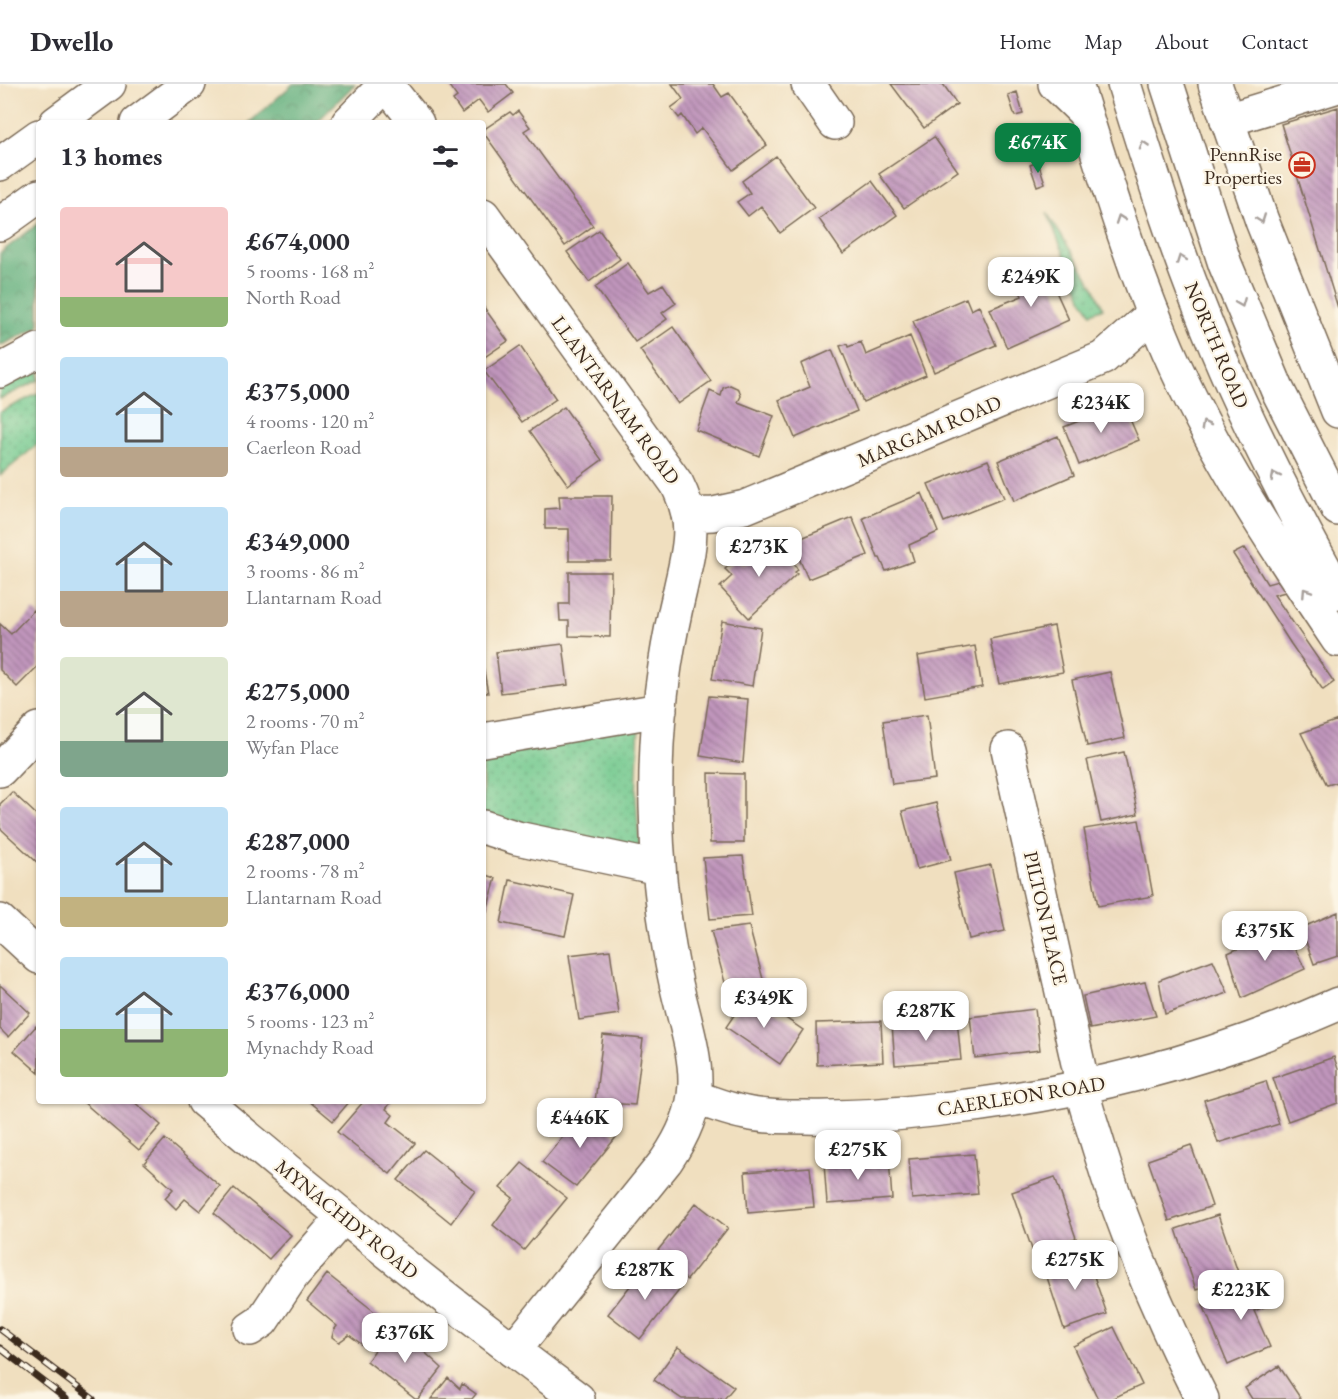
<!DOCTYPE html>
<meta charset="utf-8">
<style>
:root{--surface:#fff;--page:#f2f2f3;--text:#2b2b33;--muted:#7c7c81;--line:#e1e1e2;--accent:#0b8043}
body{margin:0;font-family:"EB Garamond",serif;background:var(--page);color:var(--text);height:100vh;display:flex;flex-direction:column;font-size:22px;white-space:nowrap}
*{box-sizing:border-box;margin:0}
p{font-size:20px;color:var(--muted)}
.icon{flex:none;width:33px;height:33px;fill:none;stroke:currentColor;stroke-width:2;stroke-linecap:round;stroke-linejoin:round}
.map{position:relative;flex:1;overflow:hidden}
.side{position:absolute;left:36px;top:36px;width:450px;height:984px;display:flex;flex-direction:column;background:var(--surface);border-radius:6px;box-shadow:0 2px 4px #0004}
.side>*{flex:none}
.price{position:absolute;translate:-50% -51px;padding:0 14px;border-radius:12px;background:#fff;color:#222;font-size:20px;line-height:39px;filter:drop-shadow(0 2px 3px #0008)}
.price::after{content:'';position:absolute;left:50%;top:36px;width:18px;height:14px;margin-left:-9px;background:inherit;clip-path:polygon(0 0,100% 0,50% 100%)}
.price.selected{background:var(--accent);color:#fff}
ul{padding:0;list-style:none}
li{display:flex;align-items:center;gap:18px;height:150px;padding:0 24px}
li span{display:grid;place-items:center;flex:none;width:168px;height:120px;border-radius:6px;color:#555}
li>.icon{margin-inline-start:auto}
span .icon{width:72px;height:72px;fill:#fffc;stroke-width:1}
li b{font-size:26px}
h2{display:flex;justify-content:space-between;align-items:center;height:72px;padding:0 24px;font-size:26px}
header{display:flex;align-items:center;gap:36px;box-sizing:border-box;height:84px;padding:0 30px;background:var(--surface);border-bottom:2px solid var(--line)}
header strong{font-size:28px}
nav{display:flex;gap:33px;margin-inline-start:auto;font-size:21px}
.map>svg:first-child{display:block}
</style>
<header>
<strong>Dwello</strong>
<nav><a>Home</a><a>Map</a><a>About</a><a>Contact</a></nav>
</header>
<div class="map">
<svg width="1338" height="1315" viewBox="0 0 1338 1315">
<defs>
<pattern id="grass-dots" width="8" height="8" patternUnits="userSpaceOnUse" patternTransform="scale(1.5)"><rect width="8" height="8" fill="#72c98f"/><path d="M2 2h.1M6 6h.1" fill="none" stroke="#5fa374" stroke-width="1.8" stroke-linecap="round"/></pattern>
<pattern id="forest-crowns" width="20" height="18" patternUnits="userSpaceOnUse" patternTransform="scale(1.5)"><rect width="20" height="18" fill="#5dad7a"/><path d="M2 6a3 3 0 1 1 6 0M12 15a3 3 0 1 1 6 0" fill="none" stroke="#4e8d63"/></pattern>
<pattern id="building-back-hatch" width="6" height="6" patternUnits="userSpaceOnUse" patternTransform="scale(1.5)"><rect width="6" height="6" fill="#c095bc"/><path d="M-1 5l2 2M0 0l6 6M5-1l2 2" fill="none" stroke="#9d7a98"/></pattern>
</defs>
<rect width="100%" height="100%" fill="#fcf5e5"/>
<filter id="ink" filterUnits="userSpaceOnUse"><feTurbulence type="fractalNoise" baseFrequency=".0167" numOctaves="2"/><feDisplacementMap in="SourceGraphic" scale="12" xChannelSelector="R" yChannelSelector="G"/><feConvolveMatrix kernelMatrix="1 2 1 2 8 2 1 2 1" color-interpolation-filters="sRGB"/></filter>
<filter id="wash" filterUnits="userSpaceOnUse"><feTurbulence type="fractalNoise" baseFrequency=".008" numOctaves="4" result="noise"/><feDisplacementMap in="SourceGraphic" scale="24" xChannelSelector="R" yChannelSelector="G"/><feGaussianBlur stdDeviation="1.35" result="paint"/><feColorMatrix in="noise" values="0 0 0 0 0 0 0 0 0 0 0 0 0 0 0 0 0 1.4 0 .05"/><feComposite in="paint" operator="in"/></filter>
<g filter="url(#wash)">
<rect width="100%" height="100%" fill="#f0dfbf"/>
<path fill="url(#grass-dots)" stroke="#567a56" stroke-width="1.5" d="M1047,129L1095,205L1103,224L1091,229L1083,216Z
M39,285V296L0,315V305Z
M39,309V359L0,392V328Z
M639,637L636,713L640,771L483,731V670Z"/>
<path fill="url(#forest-crowns)" stroke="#4c6c4c" stroke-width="1.5" d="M293,0H355L316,39H249Z
M39,139V243L0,262V169Z"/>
<g id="blocks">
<path fill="url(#building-back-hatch)" d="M452,0H506L513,9L488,28L479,16L462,29L453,16L457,13L449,2Z
M672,0H713L722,13L729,9L767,61L733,86L702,44L695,50L682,31L679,34L671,24L683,15Z
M891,0H943L957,20L924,44Z
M1017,8L1023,30L1015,32L1008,11Z
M1338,23V224L1281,40Z
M518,27L530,43L524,47L593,142L565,162L483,48V46L510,28L513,31Z
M1027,43L1034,64L1026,67L1019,45Z
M934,53L958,87L904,124L879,90Z
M776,72L814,124L780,149L761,122L748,132L737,118L750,109L742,97Z
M1038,78L1045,99L1037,102L1030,81Z
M872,97L897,131L843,170L819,135Z
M599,146L620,175L589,198L567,168Z
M628,179L649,208L663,200L676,219L662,229L667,235L635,258L595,203Z
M1050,179L1058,199L1053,201L1069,236L1007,264L990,225L1022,212L1014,194Z
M966,214L971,226L979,222L996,261L934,288L913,237Z
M483,222L508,257L483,274Z
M673,243L711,297L678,320L640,266Z
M910,252L926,291L863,318L840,262L847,260L848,263L861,258L866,271Z
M520,262L556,315L522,338L484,287Z
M832,266L857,327L795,354L779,316L810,303L801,280Z
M730,301L739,305L741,312L738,318L774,332L759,372L696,346L710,307L721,312L723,304Z
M1123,319L1139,356L1079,381L1064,343Z
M564,323L602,376L568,401L530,347Z
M1058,352L1074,391L1014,417L998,377Z
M988,376L1004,414L944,438L928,400Z
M922,409L938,448L909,461L914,477L886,487L880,474H878L863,434Z
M559,412H612L611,477H569V445H545V425L560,424Z
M852,433L868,471L808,495L792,458Z
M768,458L775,466L783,462L798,486L795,488L797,490L749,534L720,503L732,492L725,485L737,475L743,481L744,480Z
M1245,464L1267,500L1338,481V494L1274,511L1334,598L1323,606L1291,560L1233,470Z
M569,488H611L610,553L569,552V537H560L559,520H569Z
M34,526L39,531V581L17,603L0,586V540L11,550Z
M722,537L761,544L752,602L712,595Z
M1054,542L1063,588L999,600L990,555Z
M563,560L568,601L501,609L496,568Z
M975,562L982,603L925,613L918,572Z
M483,582L488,609H483Z
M1110,588L1125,654L1087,662L1072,596Z
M709,612L748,615L743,679L700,672Z
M927,631L935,695L892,700L883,637Z
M1338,636V698L1327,701L1301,649Z
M1124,668L1138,730L1101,738L1087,676Z
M709,689L744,690V759H710Z
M12,708L39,733V780L0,744V720Z
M936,719L951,776L917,785L902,727Z
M1139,736L1153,812L1098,822L1084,745Z
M743,772L752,832L710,835L703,774Z
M991,781L1005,847L969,855L954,789Z
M483,790L496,794L484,837H483Z
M510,796L574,811L565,852L501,839Z
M1338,828V872L1314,880L1301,844Z
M749,842L764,899L727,906L711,847Z
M1285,844L1305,885L1242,914L1228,869Z
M610,866L619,930L579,936L569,871Z
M1213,876L1228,909L1165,930L1159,896Z
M1145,898L1156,932L1090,945L1083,912Z
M0,901L30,929L8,953L0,945Z
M749,909L803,946L780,980L726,943Z
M1035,925L1040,966L975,974L970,933Z
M957,935L961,976L895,981L892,940Z
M881,937L883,978L817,981L816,939Z
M36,942L39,945V989L14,967Z
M603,951L643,955L635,1021L595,1018Z
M1334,973L1338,985V1019L1288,1037L1273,994Z
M1266,997L1279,1040L1218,1059L1204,1016Z
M82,1017H133L161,1041L139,1066Z
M309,1017H350L333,1037Z
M364,1017H392L386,1025L393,1031L388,1038L415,1059L390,1090L337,1048Z
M585,1026L617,1052L576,1103L542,1078Z
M165,1055L220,1102L200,1127L185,1115L176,1125L165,1114L173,1105L144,1079Z
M1191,1061L1212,1122L1169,1137L1148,1076Z
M424,1066L475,1107L451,1139L398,1096Z
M974,1070L978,1110L912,1115L909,1075Z
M889,1074L892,1115L827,1120L824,1079Z
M522,1079L567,1114L524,1166L493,1141L513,1114L500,1104Z
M810,1083L814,1123L748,1129L745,1088Z
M1055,1093L1076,1154L1033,1168L1012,1108Z
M234,1104L291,1151L269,1175L214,1129Z
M696,1119L728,1144L687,1196L655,1170Z
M1218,1131L1239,1191L1196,1206L1176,1145Z
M1086,1169L1107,1230L1064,1245L1044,1184Z
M649,1178L681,1204L640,1255L608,1230Z
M327,1190L385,1236L364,1262L349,1251L339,1258L332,1253L334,1246L337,1242L307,1217Z
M1268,1194L1278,1217L1254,1227L1270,1263L1228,1281L1203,1221Z
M1114,1243L1142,1301L1111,1315H1098L1073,1262Z
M391,1244L418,1262L442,1284L418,1315H415L367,1277Z
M678,1263L734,1303L724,1315H682L654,1296Z
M1279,1282L1301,1315H1252L1245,1304Z
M448,1294L460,1305L462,1300L476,1310L472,1315H431Z"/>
</g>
</g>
<g filter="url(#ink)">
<use href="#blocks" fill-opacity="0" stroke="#7a6956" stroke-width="1.5"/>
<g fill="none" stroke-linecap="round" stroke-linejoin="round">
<g stroke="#7a6956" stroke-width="36">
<path id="minor" d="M386,0L417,39
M808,0L835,39
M1055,0L1085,29
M1227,36L1338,2
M483,131L677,400C698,442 689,464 680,506C674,531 669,556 665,582C658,628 655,676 656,723C657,770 661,817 669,863C672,880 675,896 679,912C696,980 709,1015 666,1077L513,1267
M689,431L713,430L745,423L1103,274L1153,230
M483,656L660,626
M1008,665L1079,984C1081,1011 1091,1037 1099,1064C1125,1151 1161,1234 1202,1315
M0,686L39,645
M483,743L517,754L659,784
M0,837L39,873
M695,1013C713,1020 732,1027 751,1030C768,1033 787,1033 805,1033C848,1034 890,1031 932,1026C1075,1011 1206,979 1338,920
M204,1017C326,1120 450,1220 578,1315
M250,1245L262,1237L292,1192L343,1133"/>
</g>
<g stroke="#7a6956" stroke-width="36">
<path id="major" d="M1076,0C1104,89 1131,180 1168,266C1213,369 1276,464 1338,556
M1124,0C1152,90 1180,179 1217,266C1252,349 1294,430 1338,509
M1167,0L1225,180L1277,305L1338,425
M1215,0L1262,137L1338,327"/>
</g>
<g stroke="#7a6956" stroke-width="36">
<path id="highway" d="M56,39L109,0
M137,39L189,0
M348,39L386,0
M0,80L39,52
M0,140L39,112
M0,287L39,266"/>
</g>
<use href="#minor" stroke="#fff" stroke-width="33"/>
<use href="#major" stroke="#fff" stroke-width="33"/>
<use href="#highway" stroke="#fff" stroke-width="33"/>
<g stroke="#3b2a1e" stroke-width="7">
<path id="rail" d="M0,1245L93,1315
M0,1264L66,1315"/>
</g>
<use href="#rail" stroke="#fcf5e5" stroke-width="4.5" stroke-dasharray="14" stroke-linecap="butt"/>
</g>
<defs><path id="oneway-chevron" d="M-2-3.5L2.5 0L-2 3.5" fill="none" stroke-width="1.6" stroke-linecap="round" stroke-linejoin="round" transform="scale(1.5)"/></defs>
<g stroke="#a79f9a">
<use href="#oneway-chevron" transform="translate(1144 61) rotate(-107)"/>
<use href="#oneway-chevron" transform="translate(1120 135) rotate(-109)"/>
<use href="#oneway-chevron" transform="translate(1261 135) rotate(70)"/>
<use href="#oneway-chevron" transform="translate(1181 175) rotate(-110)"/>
<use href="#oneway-chevron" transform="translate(1241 219) rotate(68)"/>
<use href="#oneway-chevron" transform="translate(1205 341) rotate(-118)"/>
<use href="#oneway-chevron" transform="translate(1275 392) rotate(-117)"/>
<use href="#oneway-chevron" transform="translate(1306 508) rotate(-123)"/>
</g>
</g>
<defs>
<g id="office-ring" transform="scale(1.35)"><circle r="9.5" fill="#fcf5e5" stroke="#c8321e" stroke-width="1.5"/><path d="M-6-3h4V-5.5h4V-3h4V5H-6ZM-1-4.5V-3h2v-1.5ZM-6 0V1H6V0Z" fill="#c8321e"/></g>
</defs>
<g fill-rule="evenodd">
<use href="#office-ring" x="1302" y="81"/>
</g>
<g text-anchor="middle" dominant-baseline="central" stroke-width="4.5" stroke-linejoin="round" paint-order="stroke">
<g font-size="20" fill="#3b2a1e" stroke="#fcf5e5" text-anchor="end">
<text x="1282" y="70">PennRise<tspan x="1282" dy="23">Properties</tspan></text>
</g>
<g font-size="20" fill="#3b2a1e" stroke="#fcf5e5">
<text transform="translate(1217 261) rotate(67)">NORTH ROAD</text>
<text transform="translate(616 316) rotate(54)">LLANTARNAM ROAD</text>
<text transform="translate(929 347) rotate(-23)">MARGAM ROAD</text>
<text transform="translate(1046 834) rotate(77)">PILTON PLACE</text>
<text transform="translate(1021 1012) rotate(-9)">CAERLEON ROAD</text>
<text transform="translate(347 1135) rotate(39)">MYNACHDY ROAD</text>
</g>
</g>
</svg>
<b class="price selected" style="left:1038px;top:90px">£674K</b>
<b class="price" style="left:1031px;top:224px">£249K</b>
<b class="price" style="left:1101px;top:350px">£234K</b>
<b class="price" style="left:759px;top:494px">£273K</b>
<b class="price" style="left:1265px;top:878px">£375K</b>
<b class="price" style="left:764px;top:945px">£349K</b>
<b class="price" style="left:926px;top:958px">£287K</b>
<b class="price" style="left:580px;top:1065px">£446K</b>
<b class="price" style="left:858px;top:1097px">£275K</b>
<b class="price" style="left:1075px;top:1207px">£275K</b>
<b class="price" style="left:645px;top:1217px">£287K</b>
<b class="price" style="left:1241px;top:1237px">£223K</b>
<b class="price" style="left:405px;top:1280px">£376K</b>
<section class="side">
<h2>13 homes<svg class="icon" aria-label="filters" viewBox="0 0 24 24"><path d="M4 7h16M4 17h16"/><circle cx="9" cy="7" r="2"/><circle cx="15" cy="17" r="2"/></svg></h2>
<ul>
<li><span style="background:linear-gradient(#f6c9c9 75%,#8fb573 0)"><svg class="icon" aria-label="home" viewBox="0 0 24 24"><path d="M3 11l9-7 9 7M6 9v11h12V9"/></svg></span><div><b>£674,000</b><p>5 rooms · 168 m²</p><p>North Road</p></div></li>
<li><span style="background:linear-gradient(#bfe0f5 75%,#b9a48a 0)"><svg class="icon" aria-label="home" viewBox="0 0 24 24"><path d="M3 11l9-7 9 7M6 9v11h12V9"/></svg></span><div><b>£375,000</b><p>4 rooms · 120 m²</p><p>Caerleon Road</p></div></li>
<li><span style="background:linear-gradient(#bfe0f5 70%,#b9a48a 0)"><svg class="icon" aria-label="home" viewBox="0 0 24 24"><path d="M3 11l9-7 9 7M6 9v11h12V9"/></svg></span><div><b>£349,000</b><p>3 rooms · 86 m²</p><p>Llantarnam Road</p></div></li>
<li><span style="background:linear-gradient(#dfe7d0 70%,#7fa58c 0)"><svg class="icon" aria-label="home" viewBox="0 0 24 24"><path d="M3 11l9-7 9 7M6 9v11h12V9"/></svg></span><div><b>£275,000</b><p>2 rooms · 70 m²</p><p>Wyfan Place</p></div></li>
<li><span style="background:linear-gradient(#bfe0f5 75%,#c2b280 0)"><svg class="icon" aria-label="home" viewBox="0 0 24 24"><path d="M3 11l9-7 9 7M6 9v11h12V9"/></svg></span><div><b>£287,000</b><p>2 rooms · 78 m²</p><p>Llantarnam Road</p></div></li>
<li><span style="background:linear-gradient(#bfe0f5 60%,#8fb573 0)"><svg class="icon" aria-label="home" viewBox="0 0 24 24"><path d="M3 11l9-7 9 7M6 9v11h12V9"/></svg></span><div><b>£376,000</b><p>5 rooms · 123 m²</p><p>Mynachdy Road</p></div></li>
</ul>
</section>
</div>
